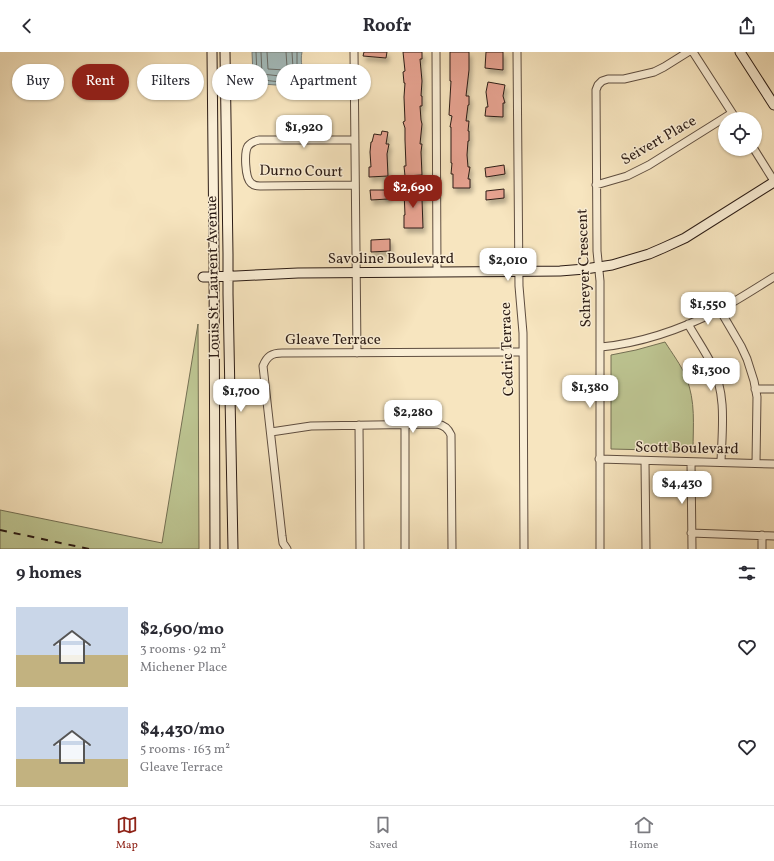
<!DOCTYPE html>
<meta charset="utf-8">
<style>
:root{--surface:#fff;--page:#f2f2f3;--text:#2b2b33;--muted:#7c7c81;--line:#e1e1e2;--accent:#8f2418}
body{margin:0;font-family:Vollkorn,serif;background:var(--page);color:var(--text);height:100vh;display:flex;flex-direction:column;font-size:15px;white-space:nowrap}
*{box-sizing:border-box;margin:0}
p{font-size:13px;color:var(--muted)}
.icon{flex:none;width:22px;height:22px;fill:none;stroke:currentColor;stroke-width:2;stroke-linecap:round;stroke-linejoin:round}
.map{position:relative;height:497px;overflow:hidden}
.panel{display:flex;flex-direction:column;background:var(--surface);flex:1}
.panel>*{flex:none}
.top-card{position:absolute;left:12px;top:12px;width:400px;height:36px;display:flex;gap:8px}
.buttons{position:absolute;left:718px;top:60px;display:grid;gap:8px}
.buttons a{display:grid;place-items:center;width:44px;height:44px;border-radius:50%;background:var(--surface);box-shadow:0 1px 3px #0004;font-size:20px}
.price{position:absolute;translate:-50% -34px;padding:0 9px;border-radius:8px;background:#fff;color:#222;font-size:13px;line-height:26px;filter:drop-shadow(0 1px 2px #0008)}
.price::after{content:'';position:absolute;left:50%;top:24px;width:12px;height:9px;margin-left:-6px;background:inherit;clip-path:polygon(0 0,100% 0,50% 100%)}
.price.active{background:var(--accent);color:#fff}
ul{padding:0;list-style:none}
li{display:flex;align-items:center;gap:12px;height:100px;padding:0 16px}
li span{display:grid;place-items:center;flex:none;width:112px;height:80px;border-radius:0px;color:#555}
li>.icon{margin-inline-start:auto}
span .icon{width:48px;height:48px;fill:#fffc;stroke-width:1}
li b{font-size:17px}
h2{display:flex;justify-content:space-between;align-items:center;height:48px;padding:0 16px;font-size:17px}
.pill{padding:0 14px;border-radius:18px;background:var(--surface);box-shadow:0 1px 3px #0004;font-size:14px;line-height:36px}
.pill.active{background:var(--accent);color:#fff}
header{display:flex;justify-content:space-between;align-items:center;height:52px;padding:0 16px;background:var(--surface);font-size:18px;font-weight:700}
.dock{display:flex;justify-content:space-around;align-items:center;height:56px;border-top:1px solid var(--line);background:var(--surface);font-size:11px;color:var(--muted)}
.dock a{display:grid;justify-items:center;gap:2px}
.dock .active{color:var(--accent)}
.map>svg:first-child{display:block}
</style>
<header><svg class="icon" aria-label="back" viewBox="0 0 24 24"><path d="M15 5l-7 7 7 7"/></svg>Roofr<svg class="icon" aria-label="share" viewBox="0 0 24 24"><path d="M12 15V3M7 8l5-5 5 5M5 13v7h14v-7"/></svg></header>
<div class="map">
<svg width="774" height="497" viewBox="0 0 774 497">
<defs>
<filter id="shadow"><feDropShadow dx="2.5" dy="4.5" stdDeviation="2" flood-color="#0004"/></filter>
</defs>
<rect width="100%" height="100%" fill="#f7e5bf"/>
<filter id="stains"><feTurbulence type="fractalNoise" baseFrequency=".005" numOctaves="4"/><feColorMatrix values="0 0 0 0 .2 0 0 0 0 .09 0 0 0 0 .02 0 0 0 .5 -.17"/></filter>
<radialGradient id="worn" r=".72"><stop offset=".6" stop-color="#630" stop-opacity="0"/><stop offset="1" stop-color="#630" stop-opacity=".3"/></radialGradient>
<path fill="#bdc592" stroke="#747054" d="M198,272L199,497H0V458L162,491Z
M665,290C672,301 681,313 686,325C696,350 693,373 693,399L611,397V303L636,298Z"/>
<path fill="#a3bcbd" stroke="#737c7a" d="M252,0H302C301,5 301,9 302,14C302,21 301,23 303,31L300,33L295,32L291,34L262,32L255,29L253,23Z"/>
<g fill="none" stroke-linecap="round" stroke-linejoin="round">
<path stroke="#686c69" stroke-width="1" d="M256,0L257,22L258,26C264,29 286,31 291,29C294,29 295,28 297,26V0
M261,0L262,22L289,25L292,23L293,16L292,0
M267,0L268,17L285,18L286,17L287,15L286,0"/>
</g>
<path fill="#e6a290" stroke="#2c1c15" filter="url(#shadow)" d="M364,0H387L386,6L363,4Z
M403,0H422V7H420L422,29L421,44H422V54H420L421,68L422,72L420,92H422L421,100L422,123L405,124L404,114H406L405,88V76L403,70L405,69L404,45L405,31H404L403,20L405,19Z
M450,0H469V18L466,44H469V53H468L466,69H469L468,79H469V89H468L467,103L468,115H470L468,127H470V136H453V122H451L452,111H451V75H450L452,64L449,63L451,29H450Z
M486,0H503V18L485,16Z
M488,30L505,33L503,44L505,51H503V65L485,64L486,55H488L486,40Z
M382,79L388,80L386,92H389L387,102L388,124L369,125V115H371L370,100L371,90H372L374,82L381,83Z
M504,113L505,122L486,125L485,116Z
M422,137L423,147H422L423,176H404V163H405L404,139Z
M504,137V146L486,148V139Z
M370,138H388V147L371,148Z
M390,187V199L371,200V188Z"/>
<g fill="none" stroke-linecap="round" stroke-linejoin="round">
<g stroke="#5f4e40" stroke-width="9">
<path id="street" d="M354,0L357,301
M436,0L437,220
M517,0L519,234L523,281L524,497
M693,0L736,67
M355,88H259C255,89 251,90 248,94C244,100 245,126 251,131C253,133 257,134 260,134L355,133
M754,97L774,129
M596,133L627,124L649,113L732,61
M720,258L741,294L747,307L754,329L757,345L756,411
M688,272C696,286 705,299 712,313C727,343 722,378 721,410
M601,295C642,291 682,277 719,258C738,248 756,236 774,225
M755,337H774
M405,372V497
M359,373L360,497
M271,380L311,374L437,372C444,373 448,376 451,383L452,497
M599,407L774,412
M645,409L646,497
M691,410L692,497
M691,481L774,484
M287,497L283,491L282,484L263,314C267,304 272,301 282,301L523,300
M600,497V229L597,199L596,38L598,33L602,29L608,27H624L654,20L664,15L688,0
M762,497V483"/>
</g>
<g stroke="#2c1c15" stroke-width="11">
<path id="secondary" d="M212,0L214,201L215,497
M225,0L228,202V242L233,497
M740,0L774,53
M203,225L236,224L298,221L560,219L585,217L612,213L649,202L663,196L685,186L774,130"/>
</g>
<use href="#street" stroke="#faeed5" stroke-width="7"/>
<use href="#secondary" stroke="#faeed5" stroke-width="9"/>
<path stroke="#2c1c15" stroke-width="2" stroke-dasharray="7 7" stroke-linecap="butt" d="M0,478L89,497"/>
</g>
<g text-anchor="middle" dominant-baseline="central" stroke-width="3" stroke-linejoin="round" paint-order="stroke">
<g font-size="15" fill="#2c1c15" stroke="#faeed5">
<text transform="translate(659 89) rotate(-30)">Seivert Place</text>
<text transform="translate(301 120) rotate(1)">Durno Court</text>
<text x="391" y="207">Savoline Boulevard</text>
<text transform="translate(585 216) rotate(-92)">Schreyer Crescent</text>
<text transform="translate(214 225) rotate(-91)">Louis St. Laurent Avenue</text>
<text x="333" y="288">Gleave Terrace</text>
<text transform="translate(508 297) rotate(-92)">Cedric Terrace</text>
<text transform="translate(687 397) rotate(1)">Scott Boulevard</text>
</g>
</g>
<rect width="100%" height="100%" filter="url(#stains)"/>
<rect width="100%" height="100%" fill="url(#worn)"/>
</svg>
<div class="buttons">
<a><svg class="icon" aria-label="locate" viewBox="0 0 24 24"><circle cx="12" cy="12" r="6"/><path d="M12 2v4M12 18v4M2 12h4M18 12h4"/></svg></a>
</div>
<b class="price" style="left:304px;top:97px">$1,920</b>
<b class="price active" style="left:413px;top:157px">$2,690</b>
<b class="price" style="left:508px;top:230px">$2,010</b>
<b class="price" style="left:708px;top:274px">$1,550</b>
<b class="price" style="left:711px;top:340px">$1,300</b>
<b class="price" style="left:590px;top:357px">$1,380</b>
<b class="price" style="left:241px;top:361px">$1,700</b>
<b class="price" style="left:413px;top:382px">$2,280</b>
<b class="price" style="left:682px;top:453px">$4,430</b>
<div class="top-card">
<a class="pill">Buy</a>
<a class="pill active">Rent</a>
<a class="pill">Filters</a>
<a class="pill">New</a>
<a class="pill">Apartment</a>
</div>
</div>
<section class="panel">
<h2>9 homes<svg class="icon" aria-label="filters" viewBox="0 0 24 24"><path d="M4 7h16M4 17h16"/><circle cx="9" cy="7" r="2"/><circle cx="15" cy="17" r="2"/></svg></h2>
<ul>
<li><span style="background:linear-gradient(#c9d6e8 60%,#c2b280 0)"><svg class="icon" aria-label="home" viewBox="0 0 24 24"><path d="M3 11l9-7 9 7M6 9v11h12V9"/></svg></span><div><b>$2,690/mo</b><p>3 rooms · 92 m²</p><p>Michener Place</p></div><svg class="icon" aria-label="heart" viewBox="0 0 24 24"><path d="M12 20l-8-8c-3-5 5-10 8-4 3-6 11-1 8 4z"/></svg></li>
<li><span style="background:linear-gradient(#c9d6e8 65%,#c2b280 0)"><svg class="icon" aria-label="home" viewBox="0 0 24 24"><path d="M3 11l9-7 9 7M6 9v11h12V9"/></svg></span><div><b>$4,430/mo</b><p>5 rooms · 163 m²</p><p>Gleave Terrace</p></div><svg class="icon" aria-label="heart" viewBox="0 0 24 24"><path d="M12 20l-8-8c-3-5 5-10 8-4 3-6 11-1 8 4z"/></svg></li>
</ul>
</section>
<nav class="dock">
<a class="active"><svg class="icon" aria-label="map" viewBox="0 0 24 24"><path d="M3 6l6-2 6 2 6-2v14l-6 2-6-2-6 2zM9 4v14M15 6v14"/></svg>Map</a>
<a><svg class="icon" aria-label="saved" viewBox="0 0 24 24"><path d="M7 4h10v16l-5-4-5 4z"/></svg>Saved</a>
<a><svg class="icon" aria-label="home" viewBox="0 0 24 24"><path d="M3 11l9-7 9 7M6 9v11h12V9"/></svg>Home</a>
</nav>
